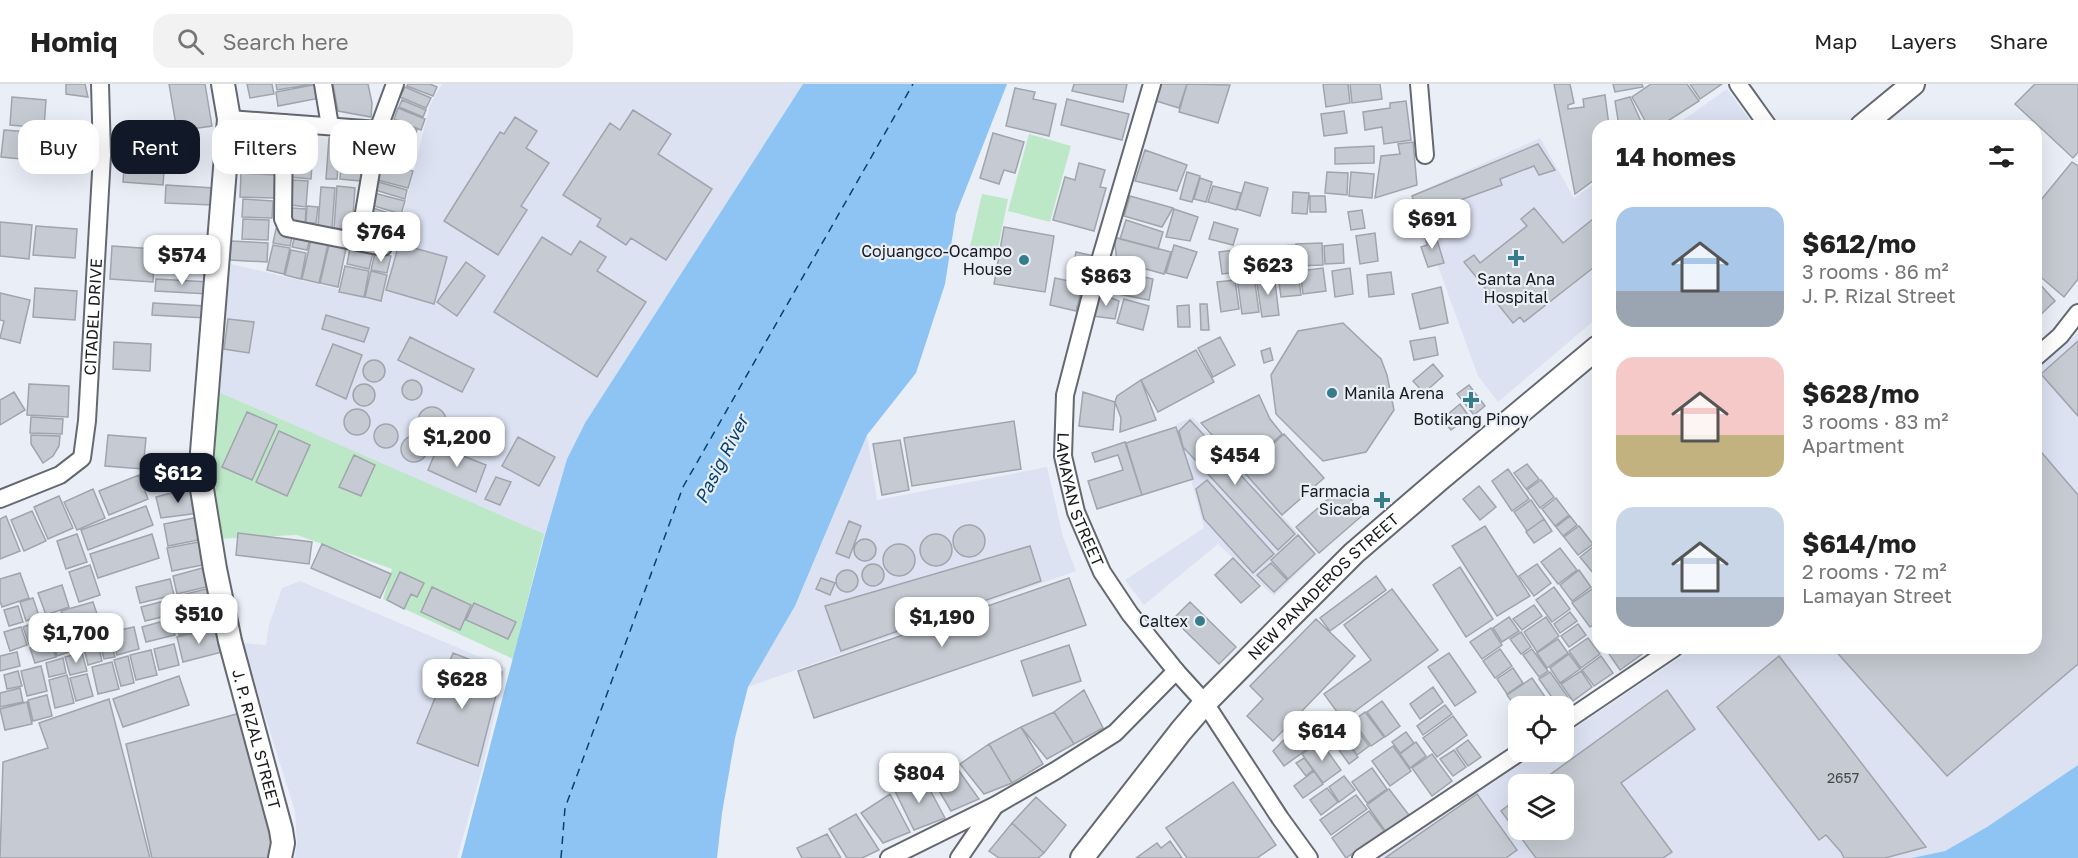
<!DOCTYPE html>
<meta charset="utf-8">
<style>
:root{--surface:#fff;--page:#f2f2f2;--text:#222;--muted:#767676;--line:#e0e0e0;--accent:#111827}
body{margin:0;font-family:"Golos Text",sans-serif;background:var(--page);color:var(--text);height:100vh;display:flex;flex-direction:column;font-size:22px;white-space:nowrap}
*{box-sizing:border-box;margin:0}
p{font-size:20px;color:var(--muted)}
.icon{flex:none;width:33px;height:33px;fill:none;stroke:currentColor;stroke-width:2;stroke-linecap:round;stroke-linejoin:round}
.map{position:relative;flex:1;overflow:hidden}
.details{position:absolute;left:1592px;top:36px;width:450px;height:534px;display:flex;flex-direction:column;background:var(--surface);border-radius:18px;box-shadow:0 6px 24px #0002}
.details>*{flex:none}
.guide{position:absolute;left:18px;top:36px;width:570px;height:54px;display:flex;gap:12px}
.buttons{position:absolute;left:1508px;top:612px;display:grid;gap:12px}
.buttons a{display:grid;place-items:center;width:66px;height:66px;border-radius:12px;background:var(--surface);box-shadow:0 6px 24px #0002;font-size:30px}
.price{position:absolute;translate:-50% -51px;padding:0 14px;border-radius:12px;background:#fff;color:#222;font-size:20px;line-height:39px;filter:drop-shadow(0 2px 3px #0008)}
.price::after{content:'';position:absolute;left:50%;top:36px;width:18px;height:14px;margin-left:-9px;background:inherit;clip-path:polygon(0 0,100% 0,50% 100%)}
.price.current{background:var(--accent);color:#fff}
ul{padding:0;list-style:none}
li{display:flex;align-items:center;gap:18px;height:150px;padding:0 24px}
li span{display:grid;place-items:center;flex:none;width:168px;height:120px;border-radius:18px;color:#555}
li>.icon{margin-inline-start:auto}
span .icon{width:72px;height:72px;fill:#fffc;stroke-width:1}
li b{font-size:26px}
h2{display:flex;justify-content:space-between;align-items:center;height:72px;padding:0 24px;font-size:26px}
.tag{padding:0 21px;border-radius:18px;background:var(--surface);box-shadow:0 6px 24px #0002;font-size:21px;line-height:54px}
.tag.current{background:var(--accent);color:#fff}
header{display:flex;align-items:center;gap:36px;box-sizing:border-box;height:84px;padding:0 30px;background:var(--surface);border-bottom:2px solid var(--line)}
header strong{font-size:28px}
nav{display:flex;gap:33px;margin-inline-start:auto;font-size:21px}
.search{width:420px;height:54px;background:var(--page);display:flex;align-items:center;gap:15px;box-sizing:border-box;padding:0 21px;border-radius:18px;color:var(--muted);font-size:22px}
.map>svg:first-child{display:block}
</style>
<header>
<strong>Homiq</strong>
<div class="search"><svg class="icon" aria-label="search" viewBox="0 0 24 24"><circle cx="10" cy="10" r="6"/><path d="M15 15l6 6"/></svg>Search here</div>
<nav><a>Map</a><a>Layers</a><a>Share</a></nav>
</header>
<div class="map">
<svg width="2078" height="774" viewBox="0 0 2078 774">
<rect width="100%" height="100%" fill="#eaeef7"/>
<path fill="#dce2f2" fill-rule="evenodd" d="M442,0H803L585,339L567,375L543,458V456L216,307L223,224L230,180L382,215L430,21Z
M1727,5L1754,42H1675Z
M1540,54L1574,114L1597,98V234L1498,318L1478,292L1412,111Z
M2078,249V681L1987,743L1945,767L1912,774H1380L1539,668H1563V652L1694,564H2036V287ZM1518,700H1563V746H1518Z
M1193,333L1317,470L1274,512L1218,460L1144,521L1125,496L1204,444L1176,340Z
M867,351L877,416L1047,383L1063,453L1076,487L748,603L795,522Z
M300,497L506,584L482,685L457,774H295L297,758L295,727L242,559L266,561L269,541L282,504Z"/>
<path fill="#bde8c8" d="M1029,50L1071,62L1050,138L1008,127Z
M982,110L1008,115L997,169L970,163Z
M216,307L544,450L513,575L383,515L392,485L297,451L215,455L214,403Z"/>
<path fill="#8ec4f4" d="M803,0H1007L956,130L945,200L916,289L867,351L795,522L748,603L735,654L722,729L717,774H461L543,458L567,375L585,339Z
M2078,681V774H1912L1945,767L1987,743Z"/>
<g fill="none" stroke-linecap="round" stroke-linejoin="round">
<path stroke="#024370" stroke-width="1.5" stroke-dasharray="8 6" stroke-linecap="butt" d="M561,774L565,724L683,403L913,0"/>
</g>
<path fill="#c6cad2" stroke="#a0a4ac" stroke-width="1.5" d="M66,0H85L88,13L66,10Z
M169,0H205L212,42L177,47Z
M247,0H272L274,10L250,14Z
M276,0H313L277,6Z
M318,0L320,14L278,22L276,8Z
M333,0H368L372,19L371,33L338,27Z
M408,0H430L437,3L433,12L407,2Z
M1074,0H1127L1123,18L1072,7Z
M1157,0H1187L1179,24L1153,16Z
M1187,0L1230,1L1218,39L1179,28Z
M1323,0H1348L1350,19L1326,23Z
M1350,0H1380L1382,15L1352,19Z
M1554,0H1570L1574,19L1568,21V25L1584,23L1583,15L1605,11L1609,42H1598V93L1575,110Z
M1613,0H1642L1643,3L1615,8Z
M1651,0H1687L1699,17L1660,42H1648L1632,13Z
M1690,0H1722L1700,15Z
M2035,0H2078V68L2073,74L2015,20Z
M405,3L431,14L426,24L400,13Z
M1015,4L1035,8L1033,15L1056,20L1049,52L1006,42Z
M12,13L46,16L44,44L10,41Z
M1630,13L1643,42H1619L1615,17Z
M1067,15L1129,30L1122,56L1061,41Z
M402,16L426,26L423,33L399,23Z
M1406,17L1411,56L1384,60L1382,43L1365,46L1363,28L1390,24V19Z
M398,24L425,35L421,46L394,35Z
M633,26L671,50L658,70L712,105L666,176L631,154L626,161L597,142L601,135L563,111L610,39L620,46Z
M1344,27L1347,49L1324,52L1321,30Z
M515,33L537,47L526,64L549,79L521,122L527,126L498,171L444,137L500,48L504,50Z
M395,36L417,46L413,54L391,44Z
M390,45L415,56L410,66L385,56Z
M4,46L44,49L42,77L1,73Z
M993,49L1024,58L1015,89L1004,86L999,100L980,94Z
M293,50L314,51L311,95L289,93Z
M329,54L340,55L337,95H326Z
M343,55L363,56L368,63L360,97L340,95Z
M237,57L278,58L276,88L235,86Z
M1413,58L1417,101L1375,114L1381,72L1400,70L1398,60Z
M1538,60L1555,86L1539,91L1534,82L1500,95L1502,101L1419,131L1412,112Z
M385,61L413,69L411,76L383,68Z
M1374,62V79L1335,80V64Z
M1145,66L1187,81L1177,107L1135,97Z
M382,69L412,77L410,84L380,76Z
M125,70L165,73L163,101L123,98Z
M379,78L413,87L408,104L374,95Z
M2072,78L2078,82V195L2064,213L2036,189V122Z
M1079,79L1105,86L1100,103L1106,104L1094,147L1053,136L1065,93L1075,96Z
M1187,88L1200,92L1192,118L1180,115Z
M1327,88L1348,89L1347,111L1325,109Z
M1351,88L1374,90L1372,114L1349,112Z
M241,89L275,91L274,114L240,113Z
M1200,94L1212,98L1206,118L1194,115Z
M293,96L308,97L306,123L291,121Z
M375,97L407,106L405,115L372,105Z
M1245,98L1268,104L1260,132L1237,125Z
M166,101L214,104L213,121L165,119Z
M337,102L355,104L352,145L334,144Z
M1213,102L1241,109L1236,126L1208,118Z
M321,103L335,104L332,144L318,142Z
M1293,108L1309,109L1307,130L1292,129Z
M374,109L405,117L401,130L371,121Z
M1130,112L1173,124L1162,143L1124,132Z
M1310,112H1325L1326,128H1310Z
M243,115L273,117L272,134L242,133Z
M307,122L318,123L316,139H306Z
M292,124L306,125L305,140L291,139Z
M373,124L395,131L388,156L365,150Z
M1534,124L1563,159L1598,131V180L1524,238L1520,233L1513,239L1464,178L1474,171L1480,179L1527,142L1521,135Z
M1174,125L1198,133L1190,157L1166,153Z
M1362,126L1365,144L1351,146L1348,128Z
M243,135L269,136L268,156L242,155Z
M1126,136L1163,148L1158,165L1120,155Z
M0,138L32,141L29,175L0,172Z
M1214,138L1238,145L1233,161L1209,155Z
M36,142L77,145L75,174L33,171Z
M1004,143L1054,152L1045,208L994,200Z
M276,145L293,149L290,162L273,159Z
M1434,146L1444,179L1428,183L1421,163L1427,161L1424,149Z
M1375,149L1378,177L1360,180L1356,152Z
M295,151L310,154L307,166L292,163Z
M542,153L571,171L580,157L606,173L597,187L646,218L597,293L494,228Z
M1114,153L1171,168L1164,190L1117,177Z
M311,156L328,160L319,199L302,195Z
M231,157L268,159L267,178L230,176Z
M1322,159L1323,181L1297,182L1296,160Z
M399,160L447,173L434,220L386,206Z
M1343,160L1344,179L1325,180L1324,162Z
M273,161L290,164L284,190L267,186Z
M329,161L346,164L338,203L320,199Z
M1174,161L1197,168L1187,194L1166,189Z
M1296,161L1297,182L1268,183L1267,163Z
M112,162L155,165L153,198L110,195Z
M350,164L373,169L369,185L347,180Z
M291,166L306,169L301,195L285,191Z
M1235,166L1238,188L1222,190L1219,168Z
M1076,168L1094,172L1088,195L1071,192Z
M375,169L391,172L387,189L371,186Z
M466,178L485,192L457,232L437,218Z
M345,182L369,187L364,213L339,208Z
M1323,184L1326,207L1303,210L1300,187Z
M1350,184L1353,210L1335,213L1332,187Z
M1108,185L1153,195L1149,216L1103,207Z
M371,187L387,191L381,217L365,213Z
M1298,188L1301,211L1281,213L1278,191Z
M1391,188L1394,210L1369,213L1367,191Z
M1274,190L1279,231L1262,233L1256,193Z
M1254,192L1259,228L1242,230L1237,194Z
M1055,194L1083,200L1076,227L1050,221Z
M156,195L210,198L209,210L155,207Z
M1235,196L1239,225L1221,228L1217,198Z
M2036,196L2055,217L2036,235Z
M1441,203L1448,239L1420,245L1412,210Z
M35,204L77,207L75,236L33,233Z
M0,209L30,216L20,259L0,254L4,237L0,236Z
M1099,209L1119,217L1115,235L1093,232Z
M1124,215L1149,222L1143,246L1117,239Z
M153,219L206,222V234L152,231Z
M1200,220H1207L1209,246H1201Z
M1189,221L1190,243H1178L1177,222Z
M326,231L369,244L364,258L322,245Z
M228,235L254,238L249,269L224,265Z
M1343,239L1381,275L1387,291L1394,326L1366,368L1323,377L1276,330L1271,291L1298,247Z
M410,253L474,285L462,308L398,276Z
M1220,253L1235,281L1213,293L1198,264Z
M1435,253L1438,271L1414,276L1410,257Z
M2078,257V332L2041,290Z
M114,258L151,260L150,287L113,285Z
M333,260L362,271L346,315L316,301Z
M1270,264L1273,276L1264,279L1261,267Z
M1196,266L1214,298L1158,328L1141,296Z
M363 287a11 11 0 1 1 22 0a11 11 0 1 1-22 0Z
M1433,280L1443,292L1424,309L1413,297Z
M1141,296L1156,336L1120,348L1121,334L1115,318L1117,312Z
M402 306a10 10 0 1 1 20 0a10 10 0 1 1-20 0Z
M29,300L69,302L68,333L27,331Z
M353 311a11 11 0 1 1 22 0a11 11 0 1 1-22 0Z
M1469,301L1485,322L1474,331L1457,310Z
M14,308L25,326L0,341V316Z
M1083,308L1115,318L1113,346L1079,342Z
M1259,311L1270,335L1282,350L1243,385L1201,339Z
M1460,320L1469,332L1451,346L1442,335Z
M418 337a14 14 0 1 1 28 0a14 14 0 1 1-28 0Z
M344 338a13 13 0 1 1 26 0a13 13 0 1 1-26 0Z
M247,328L277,341L252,396L222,383Z
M31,333L63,335L62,350L30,349Z
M1190,336L1295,450L1278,466L1183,363L1179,347Z
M1014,337L1021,385L912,402L904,354Z
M374 352a12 12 0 1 1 24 0a12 12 0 1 1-24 0Z
M1176,343L1193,395L1142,411L1126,359Z
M279,347L310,361L287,412L256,398Z
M1284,350L1324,394L1282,431L1243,387Z
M31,351L60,352L59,362L53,372L43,379L31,360Z
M108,351L146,354L143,385L105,382Z
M401 365a13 13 0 1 1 26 0a13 13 0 1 1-26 0Z
M518,353L555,373L539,402L502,382Z
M900,356L909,406L882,411L873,360Z
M1125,358L1142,411L1097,425L1088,397L1123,386L1118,371L1095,378L1092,369Z
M438,362L486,381L476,408L428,386Z
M2036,362L2078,411V580L1947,692L1833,564H2036Z
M354,371L375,381L361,412L339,403Z
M1527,380L1539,395L1526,405L1514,389Z
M1508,385L1529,415L1512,427L1492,397Z
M139,391L148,415L109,431L99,407Z
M496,393L511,398L500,421L485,415Z
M1207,396L1274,470L1253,489L1204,435L1196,405Z
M1541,396L1554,413L1540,424L1527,406Z
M1479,402L1496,423L1480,436L1463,415Z
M193,403L199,429L161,434L156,413Z
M1341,404L1364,430L1319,469L1296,443Z
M93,405L105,434L77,446L64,418Z
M59,412L73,444L48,455L34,423Z
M1556,414L1569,431L1555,442L1542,425Z
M1531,416L1544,435L1527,447L1514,428Z
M146,422L153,441L88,466L81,446Z
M32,427L46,457L24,467L11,436Z
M6,432L20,467L0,475V435Z
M1570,432L1577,441L1563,452L1556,443Z
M199,433L203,455L168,462L164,440Z
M1544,435L1552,447L1534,459L1526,448Z
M849,437L861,442L849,474L836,469Z
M953 457a16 16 0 1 1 32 0a16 16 0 1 1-32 0Z
M1485,442L1530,512L1497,532L1452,462Z
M1579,442L1593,460L1578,471L1564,453Z
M238,449L312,458L309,480L236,471Z
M920 466a16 16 0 1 1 32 0a16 16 0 1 1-32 0Z
M77,450L87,478L66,485L57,457Z
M152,450L159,474L98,494L90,470Z
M1298,451L1315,470L1288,495L1271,476Z
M854 466a11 11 0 1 1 22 0a11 11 0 1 1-22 0Z
M204,457L208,480L172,487L167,464Z
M883 476a16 16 0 1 1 32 0a16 16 0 1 1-32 0Z
M322,460L391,490L380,514L311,484Z
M1030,462L1041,497L841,567L825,522Z
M1594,462L1598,467V495L1580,473Z
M1560,464L1577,486L1558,500L1541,478Z
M1233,474L1260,502L1241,519L1215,491Z
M1271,479L1287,496L1274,508L1257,491Z
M862 491a11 11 0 1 1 22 0a11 11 0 1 1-22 0Z
M1537,480L1551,499L1534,512L1519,492Z
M90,481L100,511L79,518L69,488Z
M206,483L210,502L177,510L173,492Z
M1460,483L1493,535L1466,553L1433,501Z
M1579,486L1591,503L1572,517L1560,501Z
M836 497a11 11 0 1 1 22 0a11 11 0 1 1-22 0Z
M400,488L424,499L417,513L411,510L404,525L387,516Z
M20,489L29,514L2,523L0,517V495Z
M1376,492L1386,506L1330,547L1320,534Z
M821,494L835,499L830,511L816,505Z
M1069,494L1086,541L814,634L798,587Z
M170,495L174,511L140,519L136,503Z
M62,501L69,523L46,531L38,509Z
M1598,501V537L1590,543L1572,519Z
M432,503L471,521L460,546L421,528Z
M1554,503L1570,525L1552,538L1536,516Z
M210,504L214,520L182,528L178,512Z
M1392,505L1438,566L1343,636L1324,610L1371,576L1344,541Z
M33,514L39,532L26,537L20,518Z
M176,514L179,529L145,537L141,523Z
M93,518L98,533L66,543L61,527Z
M1190,518L1236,563L1219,580L1173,535Z
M474,519L516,538L508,555L466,536Z
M1534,521L1542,532L1522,546L1513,535Z
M18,522L23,538L9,542L4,526Z
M217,523L222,540L179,551L174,533Z
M1570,528L1577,537L1560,549L1554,540Z
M58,532L63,548L46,553L40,537Z
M1509,533L1519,547L1502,558L1493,544Z
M1546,533L1559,552L1537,568L1524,548Z
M100,535L106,554L78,563L72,543Z
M171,535L175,551L146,558L142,543Z
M1316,535L1355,572L1273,657L1247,632L1263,615L1250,602Z
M37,538L43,555L29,560L23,543Z
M1578,540L1586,551L1569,563L1561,552Z
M21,543L27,561L10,567L4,548Z
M134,543L139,565L117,571L111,548Z
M216,544L222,568L183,578L177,553Z
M1491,544L1502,561L1482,575L1470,558Z
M1521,548L1531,563L1521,570L1510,555Z
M72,549L77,565L57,572L52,555Z
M1588,554L1600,570L1581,584L1569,567Z
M1558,555L1568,569L1547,584L1537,569Z
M50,557L56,573L35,579L30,564Z
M111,557L115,573L104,575L100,560Z
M98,560L102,577L88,581L84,564Z
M174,560L179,581L159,586L154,565Z
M1069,561L1081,597L1033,612L1021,577Z
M1605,564H1643L1645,568L1620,586Z
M1500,565L1512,582L1495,594L1483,577Z
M1532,565L1548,587L1539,593L1523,571Z
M151,566L157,591L136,596L130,571Z
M17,568L20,582L0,587V572Z
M82,569L87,587L70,591L65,573Z
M453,569L502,588L478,682L417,659Z
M1449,569L1476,608L1455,622L1428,583Z
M1569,570L1580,585L1560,599L1550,584Z
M128,572L134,599L121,602L114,576Z
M1601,572L1613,589L1594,602L1582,586Z
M1779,572L1926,763L1885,774H1844L1841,768L1826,751L1819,756L1717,623Z
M63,574L66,589L49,593L46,579Z
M112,578L119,605L98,610L92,583Z
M41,582L47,607L27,612L21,587Z
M1513,584L1523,599L1507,610L1497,595Z
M18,587L22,602L7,605L4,591Z
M1581,587L1592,603L1573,617L1561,600Z
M1550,588L1570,616L1560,622H1558L1539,595Z
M87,590L93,612L76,617L70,594Z
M67,591L74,619L55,624L49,596Z
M179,592L189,621L123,643L113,615Z
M1532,594L1550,620L1546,622H1518V626L1507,611Z
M1433,603L1443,618L1420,635L1410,620Z
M20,604L23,618L0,623V609Z
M1084,606L1103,644L1074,660L1054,628Z
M1667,606L1695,645L1621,699L1672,768L1663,774H1536L1501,727L1518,714V746H1563V700H1537Z
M47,611L52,632L33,637L28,616Z
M109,615L150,774H0L3,678L48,664L39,639Z
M1382,617L1400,642L1385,653L1367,628Z
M27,618L32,640L5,646L0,625Z
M1445,621L1452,630L1423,651L1417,642Z
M244,628L273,746L272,774H152L126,660Z
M1054,628L1074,660L1047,675L1021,643Z
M1365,628L1384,653L1371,662L1353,637Z
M1453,632L1467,651L1437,673L1423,654Z
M1305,634L1321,655L1284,682L1273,667Z
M1351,637L1369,662L1357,671L1339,646Z
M1021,643L1043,680L1012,699L989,660Z
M1338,646L1358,673L1349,680L1329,652Z
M1406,648L1414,659L1400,669L1392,658Z
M1468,656L1481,673L1468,682L1456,665Z
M1320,657L1341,686L1323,699L1302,670Z
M1416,658L1426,672L1410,684L1400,670Z
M989,660L1012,699L984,710L960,680Z
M1393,662L1411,687L1390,702L1372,677Z
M1454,666L1466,683L1453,692L1440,675Z
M1432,670L1452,697L1432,712L1412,684Z
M1304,674L1313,686L1306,692L1296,679Z
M954,680L979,715L951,727L931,693Z
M1372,684L1387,705L1367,719L1352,698Z
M1314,687L1323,700L1303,714L1294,702Z
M922,691L945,734L914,746L895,707Z
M1344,692L1355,706L1339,718L1329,703Z
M1233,698L1276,761L1257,774H1187L1166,744Z
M1327,704L1338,718L1321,731L1310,716Z
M1389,705L1409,731L1386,748L1367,721Z
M890,710L910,748L883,759L861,729Z
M1477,710L1517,766L1506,774H1385Z
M1356,711L1367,725L1331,751L1320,736Z
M1036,713L1066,741L1044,769L1012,739Z
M1369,727L1384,747L1346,774L1332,754Z
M856,730L879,766L862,774H847L829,745Z
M1012,739L1044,769L1038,774H999L989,767Z
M827,750L841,774H802L797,764Z
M1170,757L1182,774H1136L1157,759L1161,764Z"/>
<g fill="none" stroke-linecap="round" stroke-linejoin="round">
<g stroke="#656870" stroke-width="20">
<g id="street">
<path d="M323,0L330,42"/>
<path id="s1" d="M1152,0L1099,180L1065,311L1063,372L1076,428L1102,488L1130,530L1176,587L1205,619L1280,734L1309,774"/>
<path d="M1419,0L1425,71"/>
<path d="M1738,0L1768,42"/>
<path d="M229,35L378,46"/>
<path d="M284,39L283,135L287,144L383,163"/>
<path d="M359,158L378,46L395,0"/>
<path d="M2036,273L2060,252L2078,229"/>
<path id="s2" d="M0,415L60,391L82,374L87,337L102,71L100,0"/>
<path d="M1563,639L1674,564"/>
<path d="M889,774L996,721L1055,687L1115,649L1176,587"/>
<path d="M959,774L994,723"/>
<path d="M1361,774L1520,668"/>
</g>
</g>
<g stroke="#656870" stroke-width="26">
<g id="secondary">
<path id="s3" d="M223,0L229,35L200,393L215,485L230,557L281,746L283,759L280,774"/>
<path d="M1862,42L1913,0"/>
<path id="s4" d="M1082,774L1181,647L1205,619L1290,533L1354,469L1440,395L1598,263"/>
</g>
</g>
<use href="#street" stroke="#fff" stroke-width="16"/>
<use href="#secondary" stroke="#fff" stroke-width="22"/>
</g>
<g fill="#377d89" stroke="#eaeef7" stroke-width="2">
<path d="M1513 165h6v6h6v6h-6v6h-6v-6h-6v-6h6z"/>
<circle cx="1024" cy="176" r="6"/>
<circle cx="1332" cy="309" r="6"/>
<path d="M1468 307h6v6h6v6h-6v6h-6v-6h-6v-6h6z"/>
<path d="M1379 407h6v6h6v6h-6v6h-6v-6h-6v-6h6z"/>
<circle cx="1200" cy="537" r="6"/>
</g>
<g text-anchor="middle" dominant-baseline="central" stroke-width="4.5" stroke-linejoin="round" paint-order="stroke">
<g font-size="14" fill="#44464a">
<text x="1843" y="693">2657</text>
</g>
<g font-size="16" fill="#181a1d" stroke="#eaeef7" text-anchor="end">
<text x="1012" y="167">Cojuangco-Ocampo<tspan x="1012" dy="18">House</tspan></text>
<text x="1516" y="195" text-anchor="middle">Santa Ana<tspan x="1516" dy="18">Hospital</tspan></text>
<text x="1344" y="309" text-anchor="start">Manila Arena</text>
<text x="1471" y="335" text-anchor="middle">Botikang Pinoy</text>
<text x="1370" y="407">Farmacia<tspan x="1370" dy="18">Sicaba</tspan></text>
<text x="1188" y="537">Caltex</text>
</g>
<g font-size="16" fill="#181a1d" stroke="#eaeef7">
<text stroke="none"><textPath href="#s2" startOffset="234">CITADEL DRIVE</textPath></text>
<text stroke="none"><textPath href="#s1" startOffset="430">LAMAYAN STREET</textPath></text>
<text stroke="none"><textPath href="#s4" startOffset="364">NEW PANADEROS STREET</textPath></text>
<text stroke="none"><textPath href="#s3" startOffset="663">J. P. RIZAL STREET</textPath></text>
</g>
<g font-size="18" font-style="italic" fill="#024370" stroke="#eaeef7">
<text transform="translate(721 375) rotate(-63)">Pasig River</text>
</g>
</g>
</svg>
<div class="buttons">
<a><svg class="icon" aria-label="locate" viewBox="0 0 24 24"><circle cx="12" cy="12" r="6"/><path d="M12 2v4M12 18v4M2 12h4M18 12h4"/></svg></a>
<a><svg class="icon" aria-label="layers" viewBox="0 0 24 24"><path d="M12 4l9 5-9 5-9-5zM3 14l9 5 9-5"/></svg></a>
</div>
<b class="price" style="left:1432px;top:166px">$691</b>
<b class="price" style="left:381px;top:179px">$764</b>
<b class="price" style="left:182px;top:202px">$574</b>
<b class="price" style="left:1268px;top:212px">$623</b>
<b class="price" style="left:1106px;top:223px">$863</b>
<b class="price" style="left:457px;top:384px">$1,200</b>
<b class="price" style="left:1235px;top:402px">$454</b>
<b class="price current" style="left:178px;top:420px">$612</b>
<b class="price" style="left:199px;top:561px">$510</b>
<b class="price" style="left:942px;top:564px">$1,190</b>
<b class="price" style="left:76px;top:580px">$1,700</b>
<b class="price" style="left:462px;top:626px">$628</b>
<b class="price" style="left:1322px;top:678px">$614</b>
<b class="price" style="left:919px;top:720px">$804</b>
<div class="guide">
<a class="tag">Buy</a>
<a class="tag current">Rent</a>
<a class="tag">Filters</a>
<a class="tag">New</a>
</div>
<section class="details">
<h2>14 homes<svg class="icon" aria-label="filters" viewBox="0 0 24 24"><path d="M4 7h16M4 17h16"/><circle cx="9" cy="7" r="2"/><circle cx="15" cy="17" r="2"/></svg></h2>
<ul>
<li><span style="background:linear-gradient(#a9c7e8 70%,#9aa5b1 0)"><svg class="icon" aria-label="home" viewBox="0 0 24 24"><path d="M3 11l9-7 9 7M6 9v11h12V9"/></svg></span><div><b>$612/mo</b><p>3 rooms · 86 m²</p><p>J. P. Rizal Street</p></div></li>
<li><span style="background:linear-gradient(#f6c9c9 65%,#c2b280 0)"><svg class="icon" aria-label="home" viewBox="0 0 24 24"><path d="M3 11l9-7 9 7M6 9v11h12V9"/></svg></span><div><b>$628/mo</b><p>3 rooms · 83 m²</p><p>Apartment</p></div></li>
<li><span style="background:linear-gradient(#c9d6e8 75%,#9aa5b1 0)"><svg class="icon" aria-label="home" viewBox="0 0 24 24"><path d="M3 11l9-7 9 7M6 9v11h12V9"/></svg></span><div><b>$614/mo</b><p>2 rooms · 72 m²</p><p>Lamayan Street</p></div></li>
</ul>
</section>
</div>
